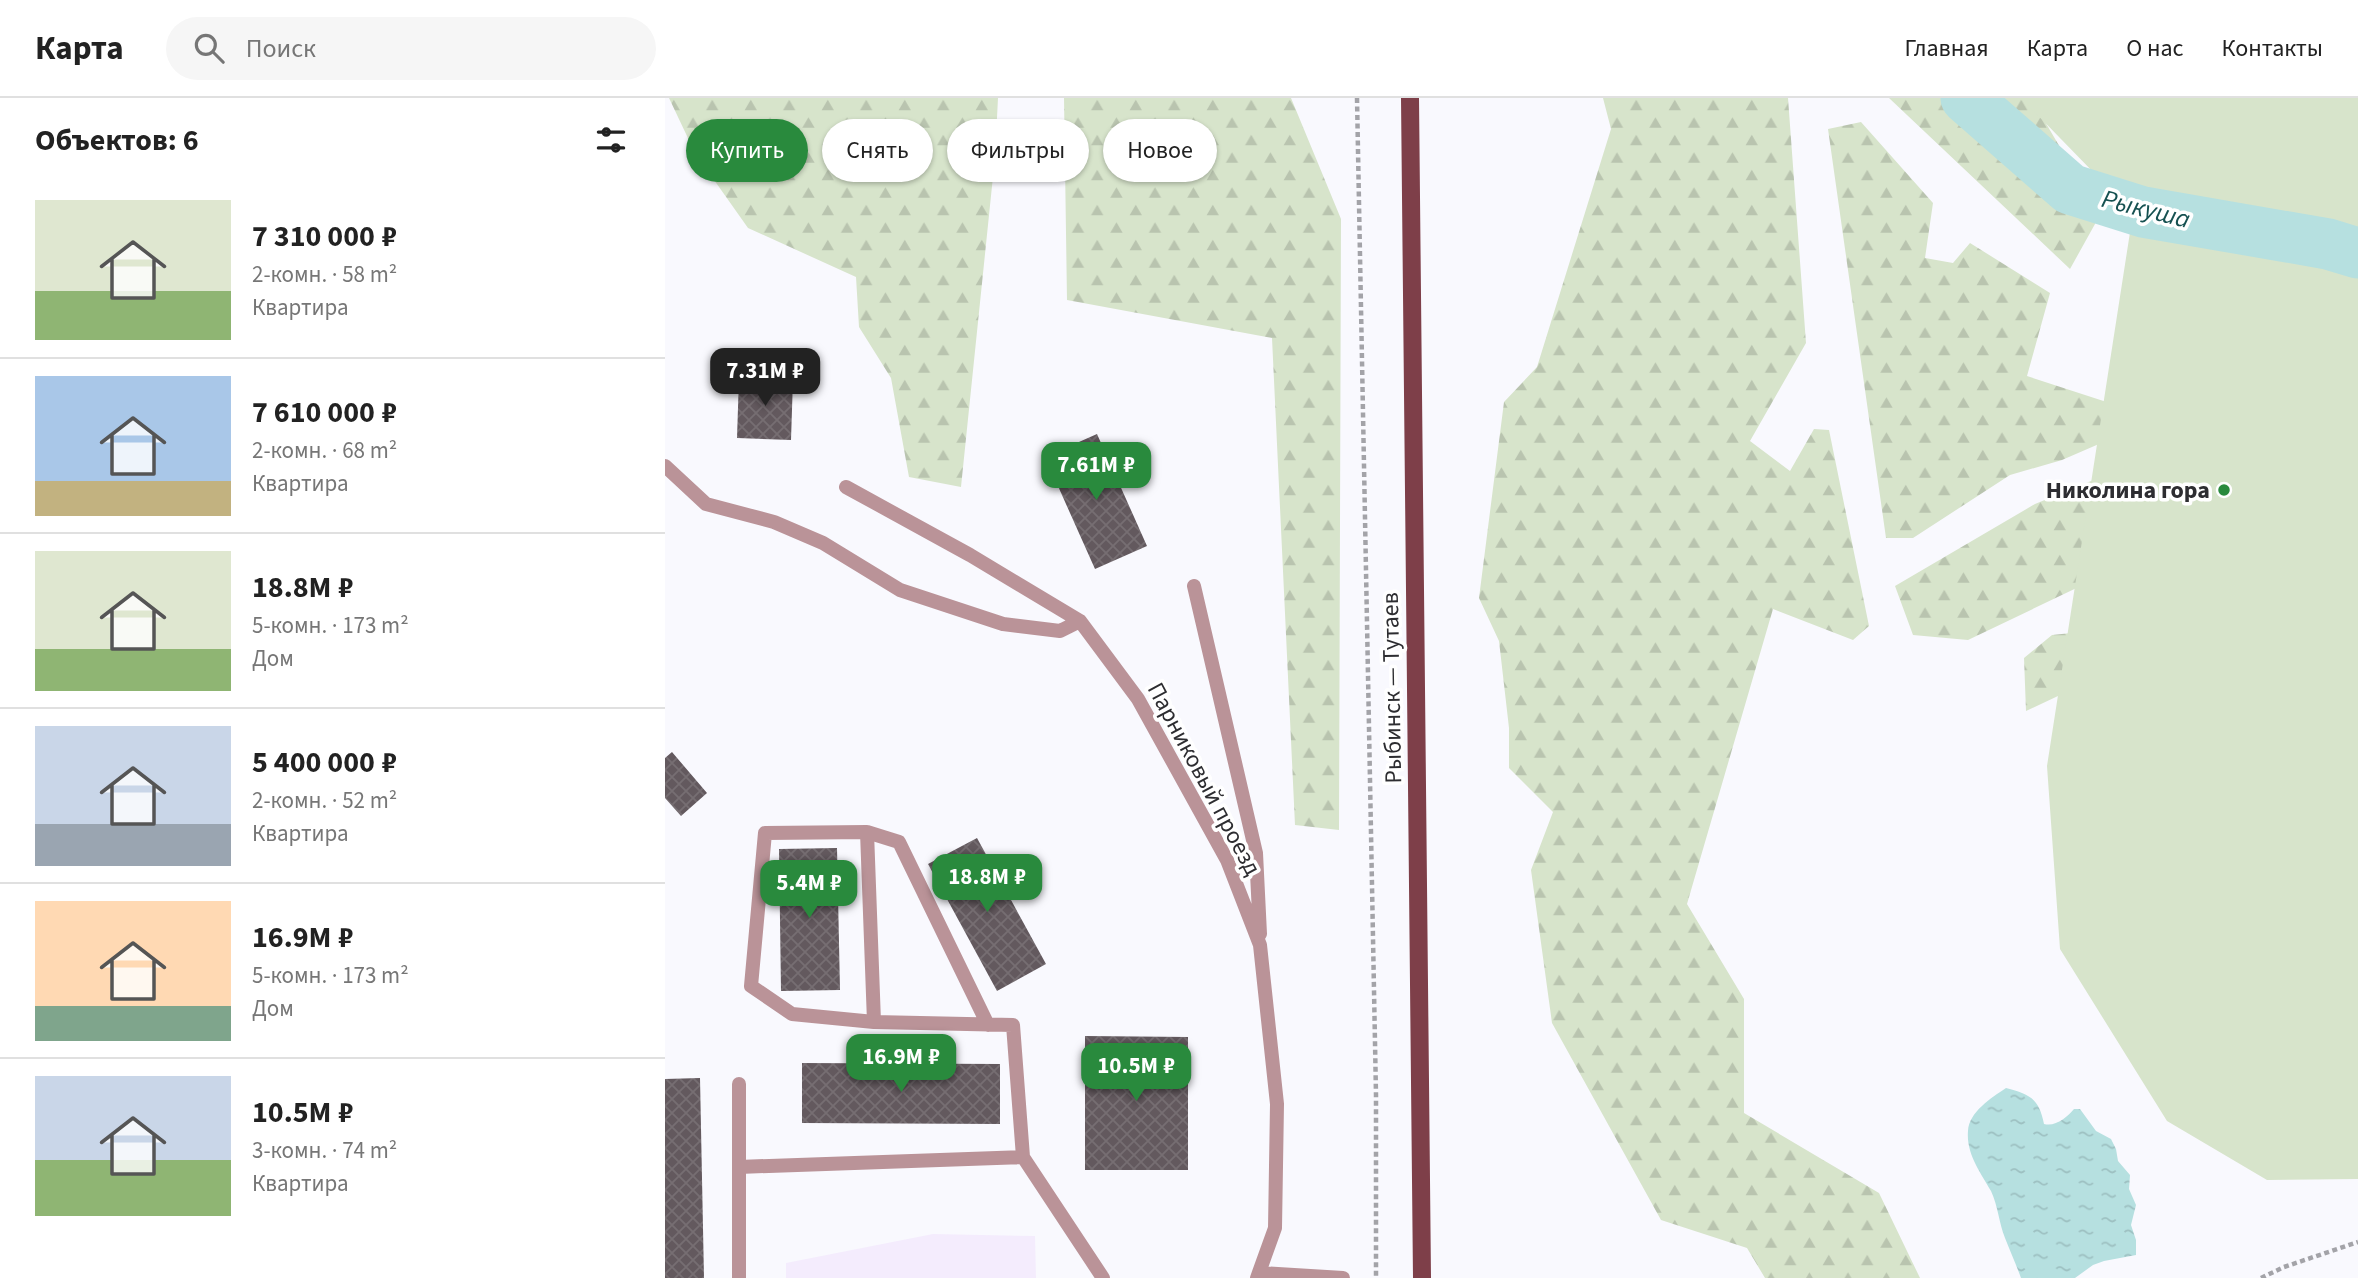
<!DOCTYPE html>
<html lang="ru">
<meta charset="utf-8">
<style>
:root{--surface:#fff;--page:#f6f6f6;--text:#222;--muted:#767676;--line:#e0e0e0;--accent:#298a3d}
body{margin:0;font-family:"Source Sans 3",sans-serif;background:var(--page);color:var(--text);height:100vh;display:flex;flex-direction:column;font-size:26px;white-space:nowrap}
*{box-sizing:border-box;margin:0}
p{font-size:23px;color:var(--muted)}
.icon{flex:none;width:38px;height:38px;fill:none;stroke:currentColor;stroke-width:2;stroke-linecap:round;stroke-linejoin:round}
.map{position:relative;flex:1;overflow:hidden}
.sheet{display:flex;flex-direction:column;background:var(--surface);width:665px}
.sheet>*{flex:none}
.hud{position:absolute;left:21px;top:21px;width:665px;height:63px;display:flex;gap:14px}
.price{position:absolute;translate:-50% -60px;padding:0 16px;border-radius:14px;background:var(--accent);color:#fff;font-size:23px;line-height:46px;filter:drop-shadow(0 2px 4px #0008)}
.price::after{content:'';position:absolute;left:50%;top:42px;width:21px;height:16px;margin-left:-10px;background:inherit;clip-path:polygon(0 0,100% 0,50% 100%)}
.price.selected{background:#222;color:#fff}
ul{padding:0;list-style:none}
li{display:flex;align-items:center;gap:21px;height:175px;padding:0 35px}
li+li{border-top:2px solid var(--line)}
li span{display:grid;place-items:center;flex:none;width:196px;height:140px;border-radius:0px;color:#555}
li>.icon{margin-inline-start:auto}
span .icon{width:84px;height:84px;fill:#fffc;stroke-width:1}
li b{font-size:30px}
h2{display:flex;justify-content:space-between;align-items:center;height:84px;padding:0 35px;font-size:30px}
.pill{padding:0 24px;border-radius:32px;background:var(--surface);box-shadow:0 2px 5px #0004;font-size:24px;line-height:63px}
.pill.selected{background:var(--accent);color:#fff}
header{display:flex;align-items:center;gap:42px;box-sizing:border-box;height:98px;padding:0 35px;background:var(--surface);border-bottom:2px solid var(--line)}
header strong{font-size:33px}
nav{display:flex;gap:38px;margin-inline-start:auto;font-size:24px}
.search{width:490px;height:63px;background:var(--page);display:flex;align-items:center;gap:18px;box-sizing:border-box;padding:0 24px;border-radius:38px;color:var(--muted);font-size:26px}
main{display:flex;flex:1;min-height:0}
.map>svg:first-child{display:block}
</style>
<header>
<strong>Карта</strong>
<div class="search"><svg class="icon" aria-label="search" viewBox="0 0 24 24"><circle cx="10" cy="10" r="6"/><path d="M15 15l6 6"/></svg>Поиск</div>
<nav><a>Главная</a><a>Карта</a><a>О нас</a><a>Контакты</a></nav>
</header>
<main>
<section class="sheet">
<h2>Объектов: 6<svg class="icon" aria-label="filters" viewBox="0 0 24 24"><path d="M4 7h16M4 17h16"/><circle cx="9" cy="7" r="2"/><circle cx="15" cy="17" r="2"/></svg></h2>
<ul>
<li><span style="background:linear-gradient(#dfe7d0 65%,#8fb573 0)"><svg class="icon" aria-label="home" viewBox="0 0 24 24"><path d="M3 11l9-7 9 7M6 9v11h12V9"/></svg></span><div><b>7 310 000 ₽</b><p>2-комн. · 58 m²</p><p>Квартира</p></div></li>
<li><span style="background:linear-gradient(#a9c7e8 75%,#c2b280 0)"><svg class="icon" aria-label="home" viewBox="0 0 24 24"><path d="M3 11l9-7 9 7M6 9v11h12V9"/></svg></span><div><b>7 610 000 ₽</b><p>2-комн. · 68 m²</p><p>Квартира</p></div></li>
<li><span style="background:linear-gradient(#dfe7d0 70%,#8fb573 0)"><svg class="icon" aria-label="home" viewBox="0 0 24 24"><path d="M3 11l9-7 9 7M6 9v11h12V9"/></svg></span><div><b>18.8M ₽</b><p>5-комн. · 173 m²</p><p>Дом</p></div></li>
<li><span style="background:linear-gradient(#c9d6e8 70%,#9aa5b1 0)"><svg class="icon" aria-label="home" viewBox="0 0 24 24"><path d="M3 11l9-7 9 7M6 9v11h12V9"/></svg></span><div><b>5 400 000 ₽</b><p>2-комн. · 52 m²</p><p>Квартира</p></div></li>
<li><span style="background:linear-gradient(#ffd9b3 75%,#7fa58c 0)"><svg class="icon" aria-label="home" viewBox="0 0 24 24"><path d="M3 11l9-7 9 7M6 9v11h12V9"/></svg></span><div><b>16.9M ₽</b><p>5-комн. · 173 m²</p><p>Дом</p></div></li>
<li><span style="background:linear-gradient(#c9d6e8 60%,#8fb573 0)"><svg class="icon" aria-label="home" viewBox="0 0 24 24"><path d="M3 11l9-7 9 7M6 9v11h12V9"/></svg></span><div><b>10.5M ₽</b><p>3-комн. · 74 m²</p><p>Квартира</p></div></li>
</ul>
</section>
<div class="map">
<svg width="1693" height="1180" viewBox="0 0 1693 1180">
<defs>
<pattern id="forest-firs" width="22" height="20" patternUnits="userSpaceOnUse" patternTransform="scale(1.75)"><rect width="22" height="20" fill="#d7e4cb"/><path d="M5 1l3.5 6h-7zM16 11l3.5 6h-7z" fill="#b9c4af"/></pattern>
<pattern id="water-ripples" width="26" height="14" patternUnits="userSpaceOnUse" patternTransform="scale(1.75)"><rect width="26" height="14" fill="#b6e0e0"/><path d="M2 4q2-2 4 0t4 0M15 11q2-2 4 0t4 0" fill="none" stroke="#9dc0c1"/></pattern>
<pattern id="building-cross-hatch" width="8" height="8" patternUnits="userSpaceOnUse" patternTransform="scale(1.75)"><rect width="8" height="8" fill="#63595e"/><path d="M0 0l8 8M0 8l8-8" fill="none" stroke="#766e72"/></pattern>
</defs>
<rect width="100%" height="100%" fill="#f9f9fe"/>
<path fill="#f4ecfd" d="M268,1136L370,1138L371,1180H121V1165Z"/>
<path fill="url(#forest-firs)" d="M4,0H333L330,59L296,389L244,379L226,280L194,229L191,179L83,130L30,55Z
M399,0H626L676,121L674,732L630,727L607,240L402,202Z
M938,0H1123L1141,245L1085,343L1125,373L1149,331L1164,332L1204,528L1188,542L1108,511L1022,806L1079,901V1015L1214,1095L1255,1180H1100L1082,1150L996,1122L887,925L866,772L888,714L844,670V630L834,543L814,500L839,304L872,269L946,31Z
M1224,0H1366L1435,117L1405,171Z
M1196,24L1268,105L1260,160L1288,165L1305,145L1385,195L1362,278L1460,310L1457,336L1397,362L1345,377L1248,440H1221L1163,31Z
M1465,367L1443,475L1303,542L1248,537L1230,488L1370,406Z
M1426,533L1410,590L1361,613L1359,560L1387,537Z"/>
<path fill="#d7e4cb" d="M1356,0H1693V1081L1602,1082L1502,1023L1395,851L1382,668L1468,115Z"/>
<path fill="url(#water-ripples)" d="M1341,990C1364,996 1374,1000 1379,1026C1391,1029 1402,1019 1409,1011H1415L1431,1033L1446,1041L1451,1051L1453,1063L1465,1077L1464,1091L1471,1107L1466,1127L1471,1142V1157L1439,1163L1428,1167L1410,1180H1356C1351,1166 1345,1153 1340,1140C1334,1125 1333,1108 1326,1093C1316,1075 1301,1056 1303,1033C1304,1014 1326,1000 1341,990Z"/>
<g fill="none" stroke-linecap="round" stroke-linejoin="round">
<path stroke="#b6e0e0" stroke-width="51" d="M1301,0L1405,91L1478,114L1663,146L1693,155"/>
</g>
<path fill="url(#building-cross-hatch)" d="M74,279L128,281L126,342L72,340Z
M432,336L482,448L430,471L380,359Z
M7,654L42,695L16,718L0,700V660Z
M312,740L381,866L332,893L263,766Z
M172,750L175,892L116,893L114,751Z
M420,938L523,939V1072H420Z
M137,965L335,966V1026L137,1025Z
M35,980L39,1180H0V981Z"/>
<g fill="none" stroke-linecap="round" stroke-linejoin="round">
<path stroke="#a3a3a8" stroke-width="4.5" stroke-dasharray="5 3.5" stroke-linecap="butt" d="M692,0L711,997V1180
M1596,1180L1619,1169L1693,1144"/>
<path stroke="#ba9398" stroke-width="14" d="M0,368L41,406L109,424L158,445L235,492L338,526L395,533L415,523
M181,389L305,457L415,523L473,601L562,762L595,847L612,1006L610,1130L592,1180
M529,488L591,755L595,836
M202,734L100,735L86,888L127,916L209,924
M323,927L234,744L202,734L209,924L348,927L358,1059
M74,1069L358,1059L438,1180
M596,1175L678,1180
M74,1180V986"/>
<path stroke="#7e3f49" stroke-width="18" d="M745,0L757,1180"/>
</g>
<circle fill="#298a3d" stroke="#fff" stroke-width="2.5" cx="1559" cy="392" r="7"/>
<g text-anchor="middle" dominant-baseline="central" stroke-width="7" stroke-linejoin="round" paint-order="stroke">
<g font-size="24" font-weight="bold" fill="#2d2d31" stroke="#fff" text-anchor="end">
<text x="1545" y="392">Николина гора</text>
</g>
<g font-size="24" fill="#2d2d31" stroke="#fff">
<text transform="translate(727 590) rotate(-91)">Рыбинск — Тутаев</text>
<text transform="translate(539 681) rotate(62)">Парниковый проезд</text>
</g>
<g font-size="26" font-style="italic" fill="#165151" stroke="#fff">
<text transform="translate(1481 111) rotate(14)">Рыкуша</text>
</g>
</g>
</svg>
<b class="price selected" style="left:100px;top:310px">7.31M ₽</b>
<b class="price" style="left:431px;top:404px">7.61M ₽</b>
<b class="price" style="left:322px;top:816px">18.8M ₽</b>
<b class="price" style="left:144px;top:822px">5.4M ₽</b>
<b class="price" style="left:236px;top:996px">16.9M ₽</b>
<b class="price" style="left:471px;top:1005px">10.5M ₽</b>
<div class="hud">
<a class="pill selected">Купить</a>
<a class="pill">Снять</a>
<a class="pill">Фильтры</a>
<a class="pill">Новое</a>
</div>
</div>
</main>
